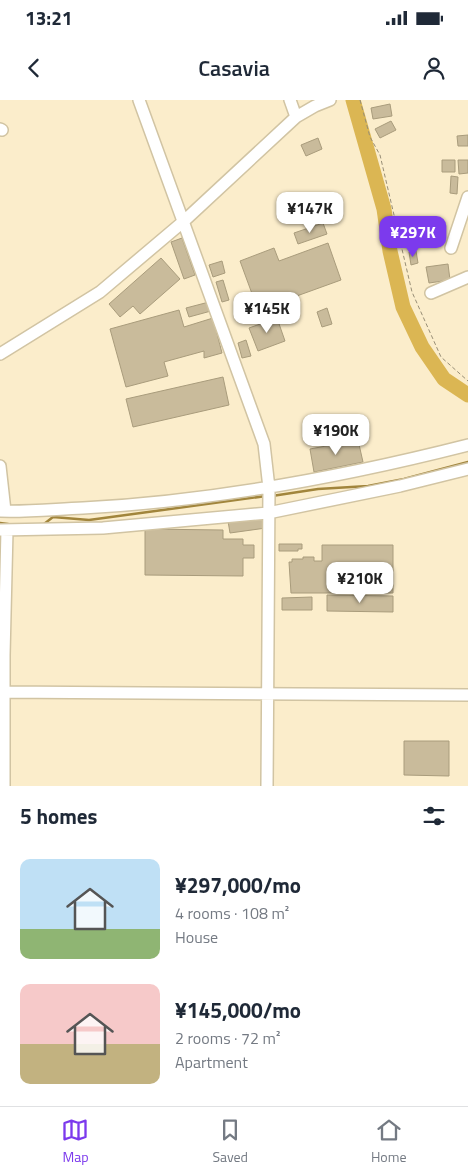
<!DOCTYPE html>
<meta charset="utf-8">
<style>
:root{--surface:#fff;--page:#f2f2f3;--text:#1f2937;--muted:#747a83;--line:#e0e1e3;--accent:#7c3aed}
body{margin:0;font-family:"Titillium Web",sans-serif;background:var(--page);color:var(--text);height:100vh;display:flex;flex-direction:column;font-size:19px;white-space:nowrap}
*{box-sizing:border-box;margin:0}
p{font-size:16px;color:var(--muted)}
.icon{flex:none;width:28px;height:28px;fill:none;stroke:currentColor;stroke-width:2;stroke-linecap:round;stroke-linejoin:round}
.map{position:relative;height:686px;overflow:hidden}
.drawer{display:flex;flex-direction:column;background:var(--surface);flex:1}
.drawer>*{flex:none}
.price{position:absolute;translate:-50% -42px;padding:0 11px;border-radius:10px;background:#fff;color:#222;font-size:16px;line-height:32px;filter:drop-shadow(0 1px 2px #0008)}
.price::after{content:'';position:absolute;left:50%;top:30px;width:15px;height:11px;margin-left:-8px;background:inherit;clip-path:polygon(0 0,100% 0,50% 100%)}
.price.on{background:var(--accent);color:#fff}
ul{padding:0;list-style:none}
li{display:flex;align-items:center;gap:15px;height:125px;padding:0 20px}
li span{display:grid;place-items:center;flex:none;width:140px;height:100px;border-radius:10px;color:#555}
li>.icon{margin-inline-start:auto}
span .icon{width:60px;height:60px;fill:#fffc;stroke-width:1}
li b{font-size:21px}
h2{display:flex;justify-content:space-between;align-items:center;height:60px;padding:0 20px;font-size:21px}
.status{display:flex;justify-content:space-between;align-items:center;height:35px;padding:0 25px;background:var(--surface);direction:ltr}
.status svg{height:14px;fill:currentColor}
header{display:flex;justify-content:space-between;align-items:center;height:65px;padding:0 20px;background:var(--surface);font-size:22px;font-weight:600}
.dock{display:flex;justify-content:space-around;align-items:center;height:70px;border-top:1px solid var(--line);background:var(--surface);font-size:14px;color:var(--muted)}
.dock a{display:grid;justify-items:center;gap:2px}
.dock .on{color:var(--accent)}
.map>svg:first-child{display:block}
</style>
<div class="status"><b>13:21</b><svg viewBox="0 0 49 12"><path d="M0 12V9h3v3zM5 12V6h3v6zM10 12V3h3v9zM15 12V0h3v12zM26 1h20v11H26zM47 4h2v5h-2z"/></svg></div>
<header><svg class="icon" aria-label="back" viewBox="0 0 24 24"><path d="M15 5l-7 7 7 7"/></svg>Casavia<svg class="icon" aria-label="person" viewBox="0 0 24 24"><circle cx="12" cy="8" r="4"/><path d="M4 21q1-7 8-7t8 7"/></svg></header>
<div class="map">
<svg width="468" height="686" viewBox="0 0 468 686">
<rect width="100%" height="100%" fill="#fbedcb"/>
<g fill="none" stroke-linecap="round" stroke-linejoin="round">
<path stroke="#a1853c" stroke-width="2.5" d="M272,396L318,389L368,386L404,379L468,362
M0,423L8,424
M44,424L53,417L89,420L266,396"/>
<path stroke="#dbb653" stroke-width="15" d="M353,0L384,109L390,151L403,207L422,247L444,279L468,295"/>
</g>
<path fill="#c9bb9b" stroke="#a99c7c" d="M390,4L392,16L373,19L371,8Z
M391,21L396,30L380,38L375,29Z
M468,35V46H458L457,36Z
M318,38L322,49L306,56L301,45Z
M442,60H455V72H442Z
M458,60H468V73L459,74Z
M451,76L458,77L457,94L450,93Z
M323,123L327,134L298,144L294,133Z
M421,131L424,145L408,148L405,133Z
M182,138L195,175L184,179L171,142Z
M328,143L341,180L258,210L240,161L274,148L279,161Z
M416,151L418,163L411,165L409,152Z
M161,158L180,179L140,214L133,206L120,217L109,204Z
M222,161L225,173L213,177L209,165Z
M448,164L450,180L429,183L426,167Z
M223,180L229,200L222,202L216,182Z
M209,202L211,211L189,217L186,208Z
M327,208L332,224L322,227L317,212Z
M179,210L184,227L213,218L222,253L204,258V251L164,262L168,276L126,287L110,229Z
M277,218L285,241L258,251L249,228Z
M246,240L251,256L242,258L238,243Z
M223,277L229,305L133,327L126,299Z
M358,340L363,362L314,372L310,349Z
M265,417L266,428L230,433L228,421Z
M145,429L223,430V439H243V445H254V458H243V476L145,475Z
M279,444H302V449H298V451H279Z
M322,445H393V493H291L289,462H292V459H303V457H314V461H322Z
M327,495L393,496V512L327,511Z
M312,497V510H282V498Z
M404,641H449V676L404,675Z"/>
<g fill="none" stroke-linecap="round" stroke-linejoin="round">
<g stroke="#d1c4a3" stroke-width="14">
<path id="minor" d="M139,0L264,344L269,388L267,686
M290,0L296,17
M0,29L2,30
M451,148L468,97
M431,193L468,177
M0,254L100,192L184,121L296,17L315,6L330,0
M0,366L5,411
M0,411C28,412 56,409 83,408C214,401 342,377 468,345
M0,430L103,428L268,413L400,386L468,369
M0,592L468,595
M4,686V555L7,430"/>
</g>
<path stroke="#988e76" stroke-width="1" stroke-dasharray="4 2.5" stroke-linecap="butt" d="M360,0L370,37L380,55L412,192L441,257L468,281"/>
<use href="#minor" stroke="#fff" stroke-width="11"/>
</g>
</svg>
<b class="price" style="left:310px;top:134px">¥147K</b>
<b class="price on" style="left:413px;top:158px">¥297K</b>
<b class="price" style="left:267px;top:234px">¥145K</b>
<b class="price" style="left:336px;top:356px">¥190K</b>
<b class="price" style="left:360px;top:504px">¥210K</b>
</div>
<section class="drawer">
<h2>5 homes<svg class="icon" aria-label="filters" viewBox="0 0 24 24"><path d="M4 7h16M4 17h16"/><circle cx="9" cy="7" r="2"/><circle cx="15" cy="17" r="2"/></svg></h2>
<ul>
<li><span style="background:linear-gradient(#bfe0f5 70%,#8fb573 0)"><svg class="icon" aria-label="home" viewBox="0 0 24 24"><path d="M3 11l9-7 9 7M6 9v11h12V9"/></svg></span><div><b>¥297,000/mo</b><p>4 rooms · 108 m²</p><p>House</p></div></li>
<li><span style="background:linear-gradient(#f6c9c9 60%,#c2b280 0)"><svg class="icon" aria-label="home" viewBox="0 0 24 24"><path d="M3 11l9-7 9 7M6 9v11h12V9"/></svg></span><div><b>¥145,000/mo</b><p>2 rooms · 72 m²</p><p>Apartment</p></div></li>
</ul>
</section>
<nav class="dock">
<a class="on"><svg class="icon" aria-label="map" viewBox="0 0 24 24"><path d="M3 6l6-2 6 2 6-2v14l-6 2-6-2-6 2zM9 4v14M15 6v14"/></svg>Map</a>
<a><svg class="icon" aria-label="saved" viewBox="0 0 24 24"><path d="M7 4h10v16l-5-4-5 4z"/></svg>Saved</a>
<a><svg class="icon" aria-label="home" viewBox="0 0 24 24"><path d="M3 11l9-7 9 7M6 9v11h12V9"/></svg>Home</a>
</nav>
